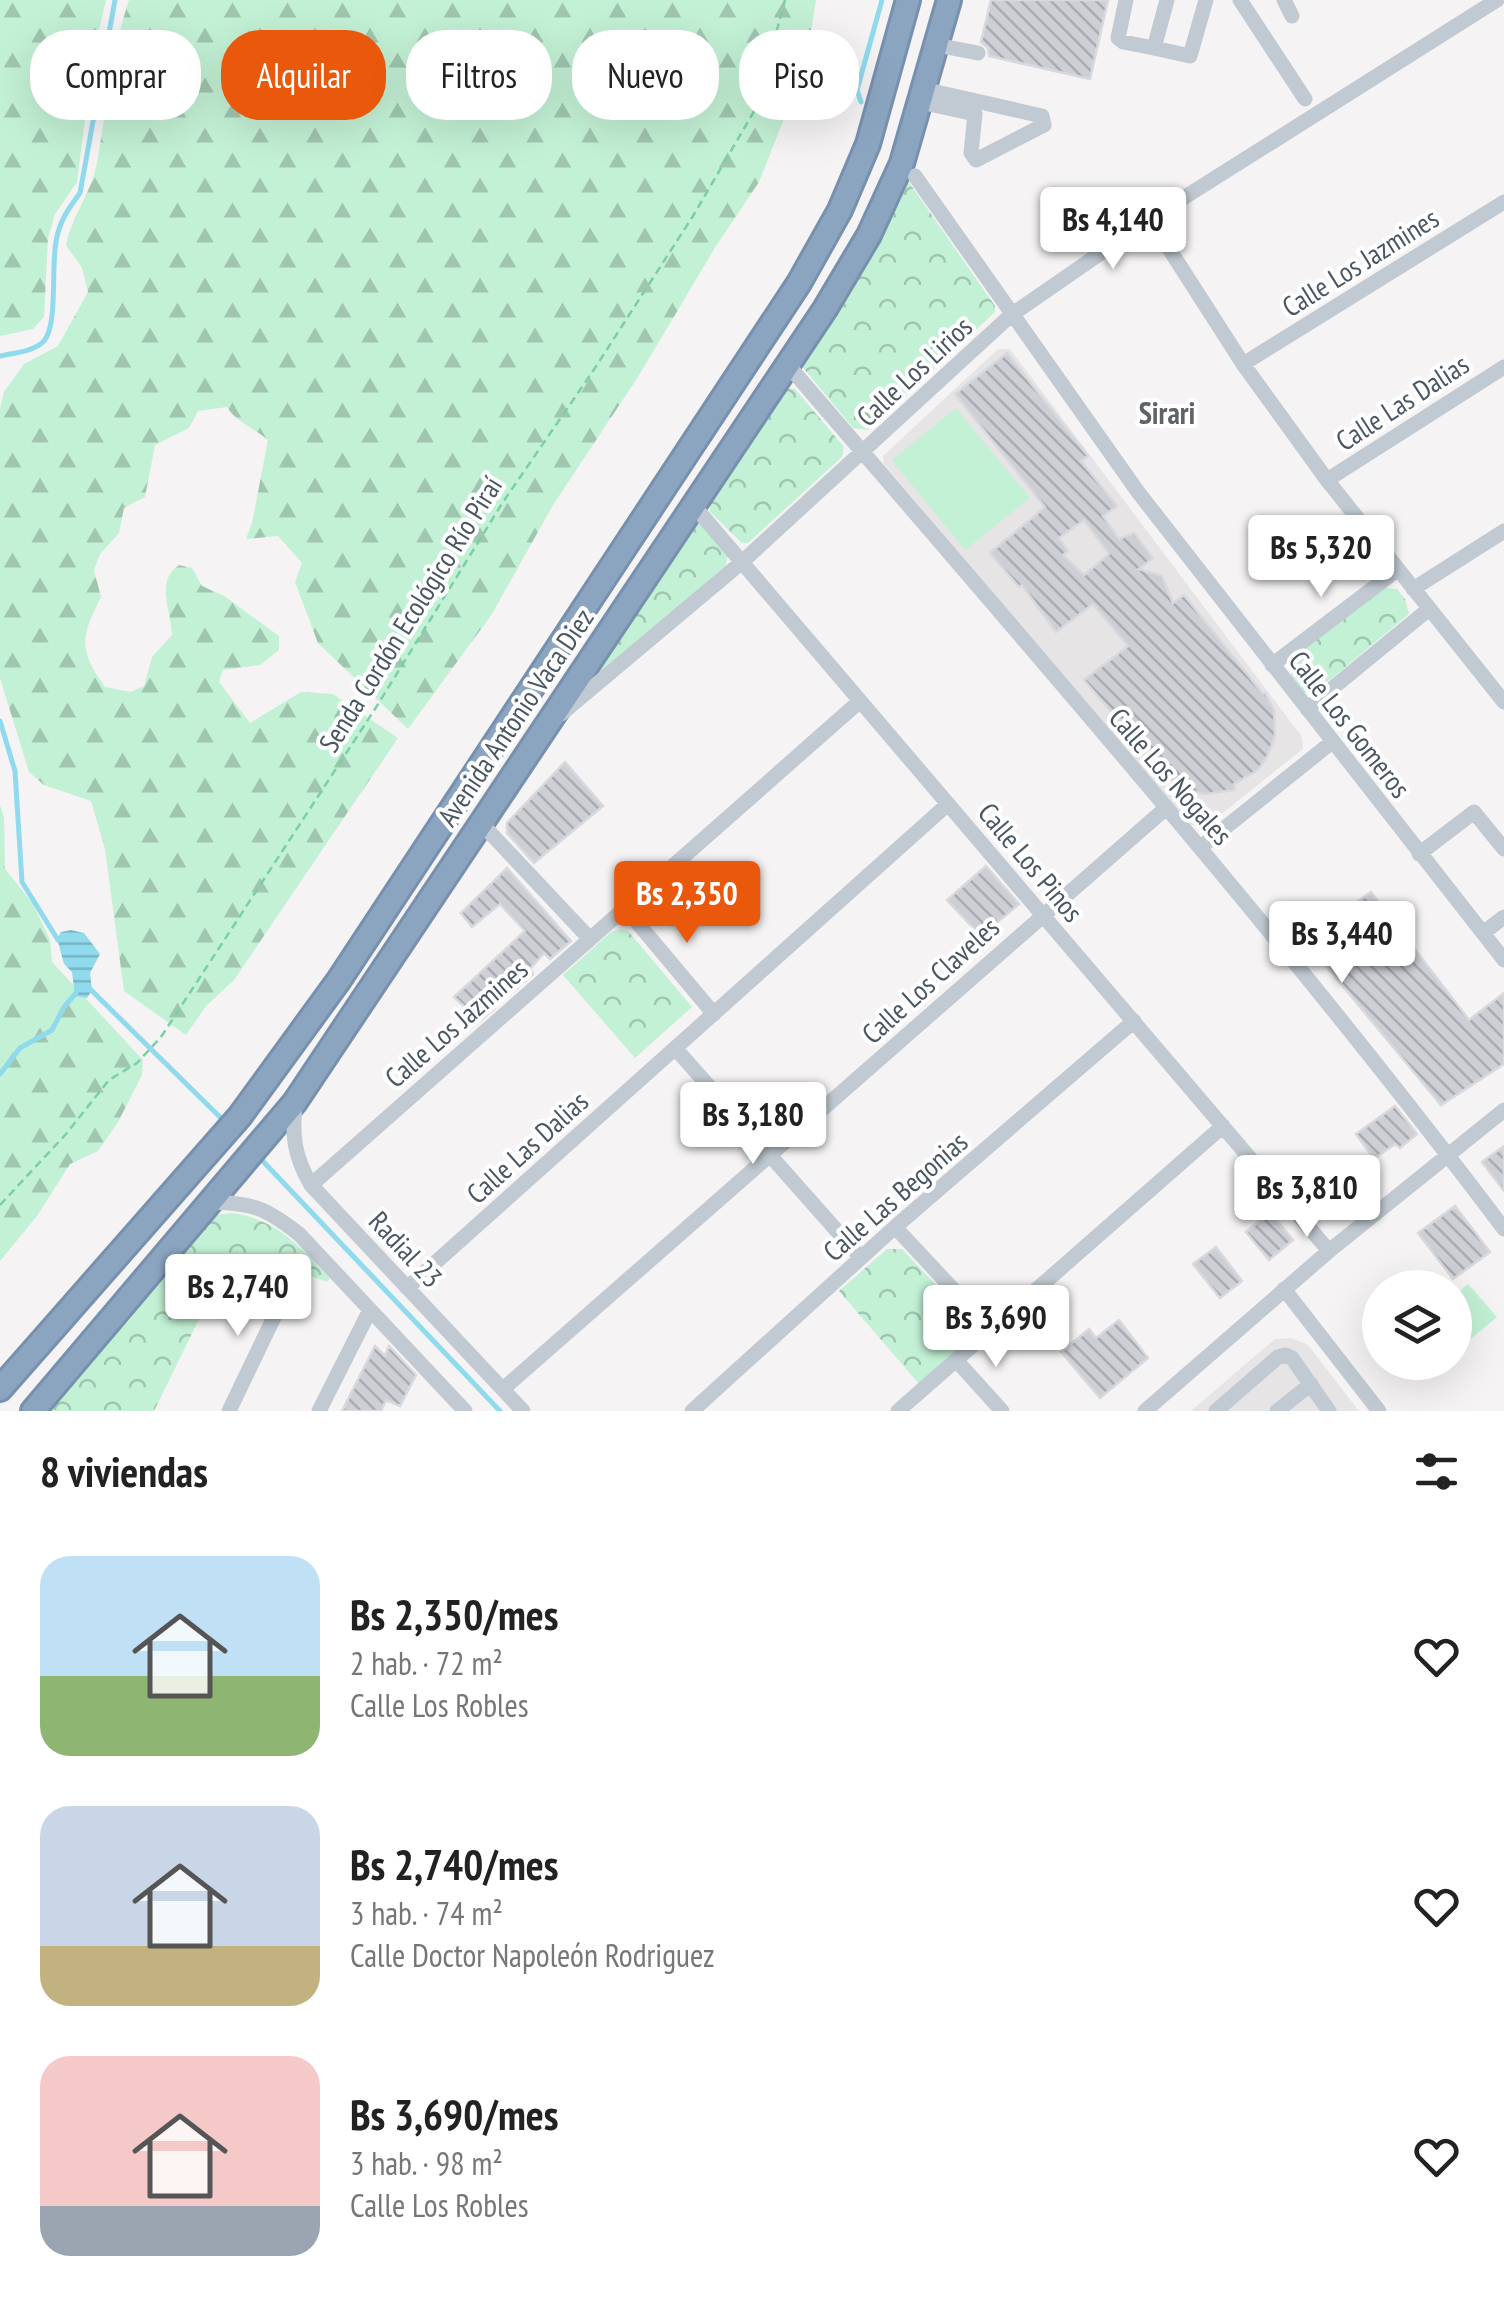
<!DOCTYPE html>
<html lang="es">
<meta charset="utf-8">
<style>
:root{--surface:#fff;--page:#f2f2f2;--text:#222;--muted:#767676;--accent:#ea580c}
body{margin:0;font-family:"PT Sans Narrow",sans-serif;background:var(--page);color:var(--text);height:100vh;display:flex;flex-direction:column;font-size:38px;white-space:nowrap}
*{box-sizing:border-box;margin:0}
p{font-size:32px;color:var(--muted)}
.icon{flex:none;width:55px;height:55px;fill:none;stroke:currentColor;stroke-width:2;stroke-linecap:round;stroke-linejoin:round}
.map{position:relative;height:1411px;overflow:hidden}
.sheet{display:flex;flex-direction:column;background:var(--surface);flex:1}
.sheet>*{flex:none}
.hud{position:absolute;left:30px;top:30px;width:1000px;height:90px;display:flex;gap:20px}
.buttons{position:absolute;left:1362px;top:1270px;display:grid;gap:20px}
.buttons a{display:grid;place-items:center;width:110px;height:110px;border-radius:50%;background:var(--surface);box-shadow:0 10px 40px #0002;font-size:50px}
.price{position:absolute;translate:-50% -85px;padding:0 22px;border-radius:10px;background:#fff;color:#222;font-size:32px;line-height:65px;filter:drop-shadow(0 2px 5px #0008)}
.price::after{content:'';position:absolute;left:50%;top:60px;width:30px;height:22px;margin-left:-15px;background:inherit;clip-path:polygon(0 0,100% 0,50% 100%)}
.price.current{background:var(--accent);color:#fff}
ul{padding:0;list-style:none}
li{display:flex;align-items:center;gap:30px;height:250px;padding:0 40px}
li span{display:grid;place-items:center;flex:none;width:280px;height:200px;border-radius:30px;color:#555}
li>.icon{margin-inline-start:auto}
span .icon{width:120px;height:120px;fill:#fffc;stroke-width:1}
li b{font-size:42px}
h2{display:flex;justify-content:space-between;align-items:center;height:120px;padding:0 40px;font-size:42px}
.chip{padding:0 35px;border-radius:40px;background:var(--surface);box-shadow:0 10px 40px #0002;font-size:35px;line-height:90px}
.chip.current{background:var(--accent);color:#fff}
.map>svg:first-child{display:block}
</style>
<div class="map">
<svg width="1504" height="1411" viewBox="0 0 1504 1411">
<defs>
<pattern id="forest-firs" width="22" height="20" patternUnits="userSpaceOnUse" patternTransform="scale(2.5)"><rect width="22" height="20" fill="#c3f1d5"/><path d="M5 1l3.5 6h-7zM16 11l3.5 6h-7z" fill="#a0c6b0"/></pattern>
<pattern id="park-crowns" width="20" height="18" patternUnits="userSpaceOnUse" patternTransform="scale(2.5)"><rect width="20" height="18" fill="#c3f1d5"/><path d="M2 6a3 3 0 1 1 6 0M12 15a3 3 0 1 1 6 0" fill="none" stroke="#a0c6b0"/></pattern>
<pattern id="water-rules" width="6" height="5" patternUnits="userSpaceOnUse" patternTransform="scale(2.5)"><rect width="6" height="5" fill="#90daee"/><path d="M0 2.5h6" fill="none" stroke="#78b4c4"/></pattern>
<pattern id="building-back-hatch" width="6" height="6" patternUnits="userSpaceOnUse" patternTransform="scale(2.5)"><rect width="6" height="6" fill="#cdcfd5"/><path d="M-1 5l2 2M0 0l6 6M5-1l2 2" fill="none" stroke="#a8abb0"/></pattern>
</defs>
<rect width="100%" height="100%" fill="#f5f3f3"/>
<path fill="#e6e4e5" d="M998,349H1010L1302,737L1303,749L1204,828L1189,824L884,464L883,456Z
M1291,1338L1308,1345L1359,1411H1191L1275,1339Z"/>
<path fill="url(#forest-firs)" d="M0,0H106L93,57L77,182L55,214L48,238L44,317L33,329L0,336Z
M129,0H816L809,43L796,88L759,182L716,246L638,377L553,505L492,614L408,729L318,643L295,582L302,563L278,536L246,539L252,523L268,440C254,428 236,422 227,407L198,411L189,428L155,445L145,497L124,508L119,533L100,554L94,570L101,597C81,636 78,650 105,687L131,692L144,686L152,657L172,635C171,610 155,581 179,565L192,568L202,586L224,596L279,636V650L260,665L223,670L219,682L250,723L301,692L333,694L398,738L234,980L206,1006L186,1035L124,991L105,849L91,801L44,785L29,772L0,678V409L4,392L24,364L58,346L88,292L82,268L66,245C72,216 91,193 97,163C107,108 111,54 129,0Z
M0,805L4,817L5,869L33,904L50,940L52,962L143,1060L142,1075L118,1122L98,1151L70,1164L37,1216L0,1261Z"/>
<path fill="url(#park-crowns)" d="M906,178L995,306V312L868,430L853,428L800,364Z
M784,388L795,389L844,447L842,457L748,543H742L710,512V499Z
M699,523L728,554L726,565L586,690L693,524Z
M1385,588L1397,589L1405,599L1409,614L1320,688L1302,694L1290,680L1295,656Z
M620,929L629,932L692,1007L635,1058L563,975L611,932Z
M232,1213C277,1219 300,1247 330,1278L327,1282L283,1266H225L154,1411H45L213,1215Z
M887,1249H902L971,1322L970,1338L920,1385L839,1291Z"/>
<path fill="#c3f1d5" d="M956,408L1030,498L965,550L892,460Z
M1468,1284L1497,1317L1455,1352V1295Z"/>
<path fill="url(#water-rules)" d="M71,930L84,933L100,954L90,973L92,990L87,998L75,996L72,972L64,964L57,938L61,932Z"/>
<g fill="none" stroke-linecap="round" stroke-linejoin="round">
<path stroke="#90daee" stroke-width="5" d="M861,102L857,90L882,0
M0,356C14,353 33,352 44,341C58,325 51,266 56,242C59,222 68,209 80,193L115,0
M0,721L15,771L22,882L58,940
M88,987L226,1123
M0,1074L20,1048L52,1030L64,1007L76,993
M258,1156L500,1411"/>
</g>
<path fill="url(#building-back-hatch)" stroke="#d7d9de" stroke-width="2.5" fill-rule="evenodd" d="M991,0H1108L1090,79L989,56L988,48L981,42Z
M1007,353L1088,456L1081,461L1117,506L1103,516L1119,539L1134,533L1153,558L1139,569L1162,576L1173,603L1184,595L1263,694L1265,693L1274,710L1275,736L1268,755L1258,770L1234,784L1235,790L1205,794L1187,790L1168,778L1084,680L1128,646L1093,604L1056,632L1022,585L1019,587L990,553L1045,507L955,394ZM1084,520L1109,554L1084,575L1063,555L1068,551L1059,538Z
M565,762L603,806L534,863L507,833V823Z
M986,866L1019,904L981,936L947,900Z
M507,868L571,941L550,959L544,953L530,969L533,974L514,991L511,987L491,1004L495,1008L480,1021L454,997L525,931L500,904L472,927L461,913Z
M1371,892L1469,1020L1504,993V1064L1441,1105L1318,956L1324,950L1311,935Z
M1395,1106L1417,1134L1400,1148L1395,1144L1374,1159L1356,1134Z
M1504,1146V1191L1482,1162Z
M1455,1206L1490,1252L1453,1279L1418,1233Z
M1270,1212L1293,1240L1269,1260L1246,1232Z
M1216,1247L1242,1281L1220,1298L1193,1264Z
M1119,1320L1148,1358L1100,1398L1061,1352L1089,1329L1096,1338Z
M375,1346L385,1356L389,1346L416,1375L400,1406L386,1400L381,1411H342Z"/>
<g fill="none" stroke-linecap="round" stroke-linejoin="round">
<g stroke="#7690ad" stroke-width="28">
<path id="highway" d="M0,1389L240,1116L339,980L799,283L840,210L868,144L908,0
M33,1411L295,1102L825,309L869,235L902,163L949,0"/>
</g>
<path stroke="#7ad0a6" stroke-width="2.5" stroke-dasharray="8 5" stroke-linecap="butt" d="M0,1205L66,1134L109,1080L137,1063L161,1037L375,709L503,502L593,371L693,216L756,108L785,0"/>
<path stroke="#c1cad2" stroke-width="15" d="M1126,0L1118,38L1123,42L1154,48L1167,0
M1240,0L1305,99
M1284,0L1292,16
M936,45L978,53
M1154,48L1190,56L1206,0
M920,102L975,114L971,153L976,160L1044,125L1042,116L923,89
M915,176L1138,492L1504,960
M1150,219L1243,364L1327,480L1504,702
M1243,364L1504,202
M788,365C1031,649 1279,930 1504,1229
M1327,480L1504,367
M694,506L1329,1251
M1413,589L1504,531
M1272,665L1397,570
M1307,709L1429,609
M561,714L742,562L1011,315L1150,219L1497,0
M480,822L590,939
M1201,847L1332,742
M1419,854L1474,812L1504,849
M625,908L714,1014
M1483,933L1504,917
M675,1048L861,1258
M295,1103C292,1136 294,1156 311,1185L523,1411
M311,1185L860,701
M212,1202C254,1203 267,1209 299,1234L465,1411
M895,1227L990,1329
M407,1288L948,804
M1284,1289L1379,1411
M956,1360L1002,1411
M503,1389L1166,808
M229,1411L289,1286
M319,1411L369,1312
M692,1411L895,1227L1134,1021
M898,1411L1223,1126
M1145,1411L1329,1251L1504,1110
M1216,1411L1278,1357L1285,1355L1292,1358L1329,1411
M1277,1411L1311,1384"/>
<use href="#highway" stroke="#8ba5c1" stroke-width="22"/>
</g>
<g text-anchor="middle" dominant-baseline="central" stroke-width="8" stroke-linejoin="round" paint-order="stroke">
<g font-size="28" fill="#4a5661" stroke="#fff">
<text transform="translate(1360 262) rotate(-32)">Calle Los Jazmines</text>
<text transform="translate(914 371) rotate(-43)">Calle Los Lirios</text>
<text transform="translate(1402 402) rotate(-33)">Calle Las Dalias</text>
<text transform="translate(410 614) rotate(-58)">Senda Cordón Ecológico Río Piraí</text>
<text transform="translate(515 717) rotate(-56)">Avenida Antonio Vaca Diez</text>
<text transform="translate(1350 724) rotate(52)">Calle Los Gomeros</text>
<text transform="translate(1171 776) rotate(49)">Calle Los Nogales</text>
<text transform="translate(1031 862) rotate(50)">Calle Los Pinos</text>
<text transform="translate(930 980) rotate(-42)">Calle Los Claveles</text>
<text transform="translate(456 1023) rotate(-41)">Calle Los Jazmines</text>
<text transform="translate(527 1147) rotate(-42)">Calle Las Dalias</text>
<text transform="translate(895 1196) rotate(-41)">Calle Las Begonias</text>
<text transform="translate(406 1249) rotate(47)">Radial 23</text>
</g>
<g font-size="30" font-weight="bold" fill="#5f6368" stroke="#fff">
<text x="1167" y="412">Sirari</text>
</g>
</g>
</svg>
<div class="buttons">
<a><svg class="icon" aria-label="layers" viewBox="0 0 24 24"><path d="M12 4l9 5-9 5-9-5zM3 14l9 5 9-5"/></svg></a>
</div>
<b class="price" style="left:1113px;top:272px">Bs 4,140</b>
<b class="price" style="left:1321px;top:600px">Bs 5,320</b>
<b class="price current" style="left:687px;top:946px">Bs 2,350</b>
<b class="price" style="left:1342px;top:986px">Bs 3,440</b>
<b class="price" style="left:753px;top:1167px">Bs 3,180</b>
<b class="price" style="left:1307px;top:1240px">Bs 3,810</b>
<b class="price" style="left:238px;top:1339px">Bs 2,740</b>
<b class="price" style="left:996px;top:1370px">Bs 3,690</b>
<div class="hud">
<a class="chip">Comprar</a>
<a class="chip current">Alquilar</a>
<a class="chip">Filtros</a>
<a class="chip">Nuevo</a>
<a class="chip">Piso</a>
</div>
</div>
<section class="sheet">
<h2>8 viviendas<svg class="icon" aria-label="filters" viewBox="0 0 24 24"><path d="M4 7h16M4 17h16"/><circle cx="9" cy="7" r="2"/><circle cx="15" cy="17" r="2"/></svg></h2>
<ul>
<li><span style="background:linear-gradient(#bfe0f5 60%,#8fb573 0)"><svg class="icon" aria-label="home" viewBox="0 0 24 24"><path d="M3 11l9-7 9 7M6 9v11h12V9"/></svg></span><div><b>Bs 2,350/mes</b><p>2 hab. · 72 m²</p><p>Calle Los Robles</p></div><svg class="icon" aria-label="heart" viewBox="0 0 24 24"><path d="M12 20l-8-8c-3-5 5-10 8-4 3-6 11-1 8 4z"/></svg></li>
<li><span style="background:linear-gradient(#c9d6e8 70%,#c2b280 0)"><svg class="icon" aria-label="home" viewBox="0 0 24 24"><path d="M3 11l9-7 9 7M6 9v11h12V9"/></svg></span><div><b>Bs 2,740/mes</b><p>3 hab. · 74 m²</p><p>Calle Doctor Napoleón Rodriguez</p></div><svg class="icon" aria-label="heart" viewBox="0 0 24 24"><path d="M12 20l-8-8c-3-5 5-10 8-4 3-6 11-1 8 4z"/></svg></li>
<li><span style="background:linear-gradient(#f6c9c9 75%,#9aa5b1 0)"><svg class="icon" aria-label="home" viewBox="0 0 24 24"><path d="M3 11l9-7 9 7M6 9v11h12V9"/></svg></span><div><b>Bs 3,690/mes</b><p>3 hab. · 98 m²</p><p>Calle Los Robles</p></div><svg class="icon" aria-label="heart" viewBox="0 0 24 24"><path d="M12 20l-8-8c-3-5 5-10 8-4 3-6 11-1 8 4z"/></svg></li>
</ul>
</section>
